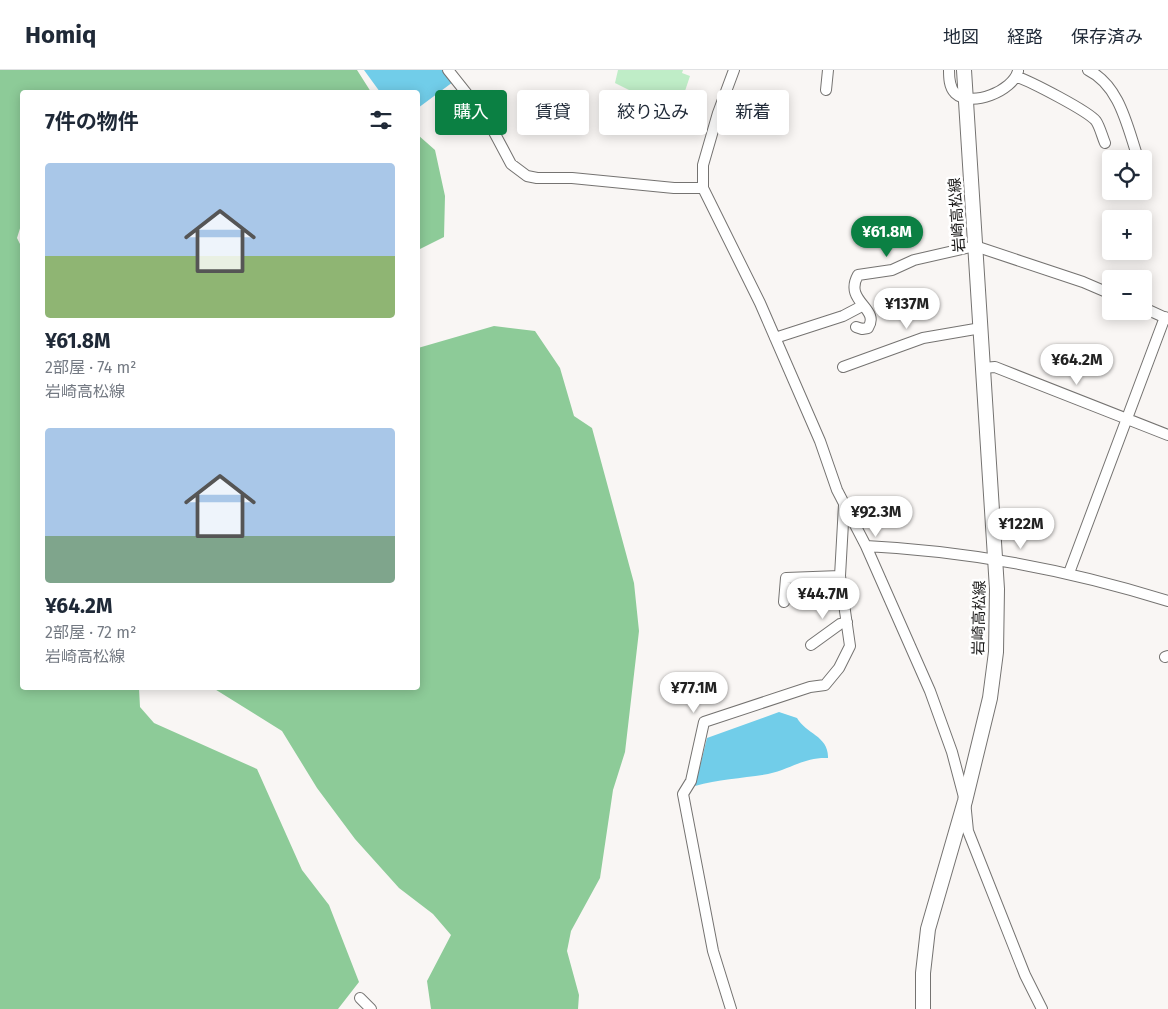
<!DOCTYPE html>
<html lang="ja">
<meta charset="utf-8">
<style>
:root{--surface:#fff;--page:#f2f2f3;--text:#1f2937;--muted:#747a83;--line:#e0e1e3;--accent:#0b8043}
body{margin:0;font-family:"Fira Sans","Noto Sans JP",sans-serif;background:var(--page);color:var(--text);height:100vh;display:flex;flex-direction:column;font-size:19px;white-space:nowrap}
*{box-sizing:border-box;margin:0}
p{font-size:16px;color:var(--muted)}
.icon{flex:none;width:28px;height:28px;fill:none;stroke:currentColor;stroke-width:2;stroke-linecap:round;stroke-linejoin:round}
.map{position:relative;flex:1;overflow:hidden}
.drawer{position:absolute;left:20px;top:20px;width:400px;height:600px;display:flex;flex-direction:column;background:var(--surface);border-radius:5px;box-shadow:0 2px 12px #0003}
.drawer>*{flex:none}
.top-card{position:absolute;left:435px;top:20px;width:475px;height:45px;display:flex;gap:10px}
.tools{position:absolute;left:1102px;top:80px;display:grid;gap:10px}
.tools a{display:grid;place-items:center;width:50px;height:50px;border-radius:5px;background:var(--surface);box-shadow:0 2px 12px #0003;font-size:25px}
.price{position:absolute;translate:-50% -42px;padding:0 11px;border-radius:18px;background:#fff;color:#222;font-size:16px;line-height:32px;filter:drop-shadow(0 1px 2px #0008)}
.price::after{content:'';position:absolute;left:50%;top:30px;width:15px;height:11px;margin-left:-8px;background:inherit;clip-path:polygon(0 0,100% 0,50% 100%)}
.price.selected{background:var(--accent);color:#fff}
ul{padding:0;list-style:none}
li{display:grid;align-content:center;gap:10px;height:265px;padding:0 25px}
li span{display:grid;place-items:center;height:155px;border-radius:5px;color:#555}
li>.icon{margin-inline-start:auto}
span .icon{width:90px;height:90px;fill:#fffc;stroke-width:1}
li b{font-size:21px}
h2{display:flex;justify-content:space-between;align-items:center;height:60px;padding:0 25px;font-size:21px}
.pill{padding:0 18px;border-radius:5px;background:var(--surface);box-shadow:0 2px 12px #0003;font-size:18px;line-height:45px}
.pill.selected{background:var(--accent);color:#fff}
header{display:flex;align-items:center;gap:30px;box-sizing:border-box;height:70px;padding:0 25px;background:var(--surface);border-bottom:1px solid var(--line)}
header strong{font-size:24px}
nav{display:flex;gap:28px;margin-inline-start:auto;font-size:18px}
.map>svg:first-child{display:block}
</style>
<header>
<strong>Homiq</strong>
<nav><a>地図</a><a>経路</a><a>保存済み</a></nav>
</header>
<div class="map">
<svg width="1168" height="939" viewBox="0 0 1168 939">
<rect width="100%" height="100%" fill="#f9f6f4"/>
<path fill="#bfedc7" d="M618,0H683L682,3L690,6L680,36L631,21L615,13Z"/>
<path fill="#8dcb98" d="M0,0H357L371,22H22V152L17,168L22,178V618H139L140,637L154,653L257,699L302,800L329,835L359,912L338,939H0Z
M418,65L435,80L445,126L444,167L418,180Z
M494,256L535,261L560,298L574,346L592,358L634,513L639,561L625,682L613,720L600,808L571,861L567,881L579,925L578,939H431L427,911L451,865L433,844L399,818L355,769L317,718L282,661L213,618H418V278Z"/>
<path fill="#71cde9" d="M364,0H443L453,12L418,38V22H380Z
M779,642L797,648C806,664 829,666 828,688C804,687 791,699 768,704C744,708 719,709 695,716L707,668Z"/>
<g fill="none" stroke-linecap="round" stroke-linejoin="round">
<g stroke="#757371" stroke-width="12">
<path id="street" d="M448,0L487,49L511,94L527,106L537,108H572L674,118H703
M734,0L718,43L703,95V118L760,233L820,371L837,420L866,476L930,621L952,682L965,731L968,761L1025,905L1042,939
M949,0C949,7 949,17 955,23C971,38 1013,21 1018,1
M1088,0C1119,15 1127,55 1137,85
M1017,7C1030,11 1088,41 1096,51C1100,57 1102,66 1105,73
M826,20L828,0
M1144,238L1168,249
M856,257L862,259L868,258C881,238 843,232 858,205L892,200L914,190L975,176L1083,212L1111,224
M775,268L843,246L862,236
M843,297L923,268L981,258
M983,298L995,297L1168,365
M866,476C970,481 1069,500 1168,531
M1069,503L1165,247
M784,532L786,508L840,506
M811,575L840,554L847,552
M1165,587L1168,586
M360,928L371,939
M731,939L713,881L683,724L691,711L704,652L810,617L825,615L839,598L850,576L840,506L844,435"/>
</g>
<g stroke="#757371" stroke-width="16">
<path id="secondary" d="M923,939V903L928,859L965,731L990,628L996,582L997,519L964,0"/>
</g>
<use href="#street" stroke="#fff" stroke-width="10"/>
<use href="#secondary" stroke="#fff" stroke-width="14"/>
</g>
<g text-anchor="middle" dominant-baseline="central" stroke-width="5" stroke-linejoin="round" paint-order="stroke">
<g font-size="15" fill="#181716" stroke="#fff">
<text transform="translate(957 145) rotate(-94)">岩崎高松線</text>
<text transform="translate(979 548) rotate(-89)">岩崎高松線</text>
</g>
</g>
</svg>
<div class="tools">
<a><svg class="icon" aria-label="locate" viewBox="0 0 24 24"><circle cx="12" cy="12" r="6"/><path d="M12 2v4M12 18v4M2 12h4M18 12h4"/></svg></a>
<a>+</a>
<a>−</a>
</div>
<b class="price selected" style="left:887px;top:188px">¥61.8M</b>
<b class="price" style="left:907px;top:260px">¥137M</b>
<b class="price" style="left:1077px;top:316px">¥64.2M</b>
<b class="price" style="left:876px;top:468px">¥92.3M</b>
<b class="price" style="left:1021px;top:480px">¥122M</b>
<b class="price" style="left:823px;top:550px">¥44.7M</b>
<b class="price" style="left:694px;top:644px">¥77.1M</b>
<div class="top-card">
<a class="pill selected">購入</a>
<a class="pill">賃貸</a>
<a class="pill">絞り込み</a>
<a class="pill">新着</a>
</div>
<section class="drawer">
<h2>7件の物件<svg class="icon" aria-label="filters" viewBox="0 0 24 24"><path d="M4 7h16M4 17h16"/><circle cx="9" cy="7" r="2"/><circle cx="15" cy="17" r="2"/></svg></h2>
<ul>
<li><span style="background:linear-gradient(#a9c7e8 60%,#8fb573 0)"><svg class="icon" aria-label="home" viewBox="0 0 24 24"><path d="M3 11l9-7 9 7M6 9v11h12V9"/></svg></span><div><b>¥61.8M</b><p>2部屋 · 74 m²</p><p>岩崎高松線</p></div></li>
<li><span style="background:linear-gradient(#a9c7e8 70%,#7fa58c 0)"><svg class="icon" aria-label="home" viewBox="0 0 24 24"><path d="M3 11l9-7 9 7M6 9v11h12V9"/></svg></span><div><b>¥64.2M</b><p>2部屋 · 72 m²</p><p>岩崎高松線</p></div></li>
</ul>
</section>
</div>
